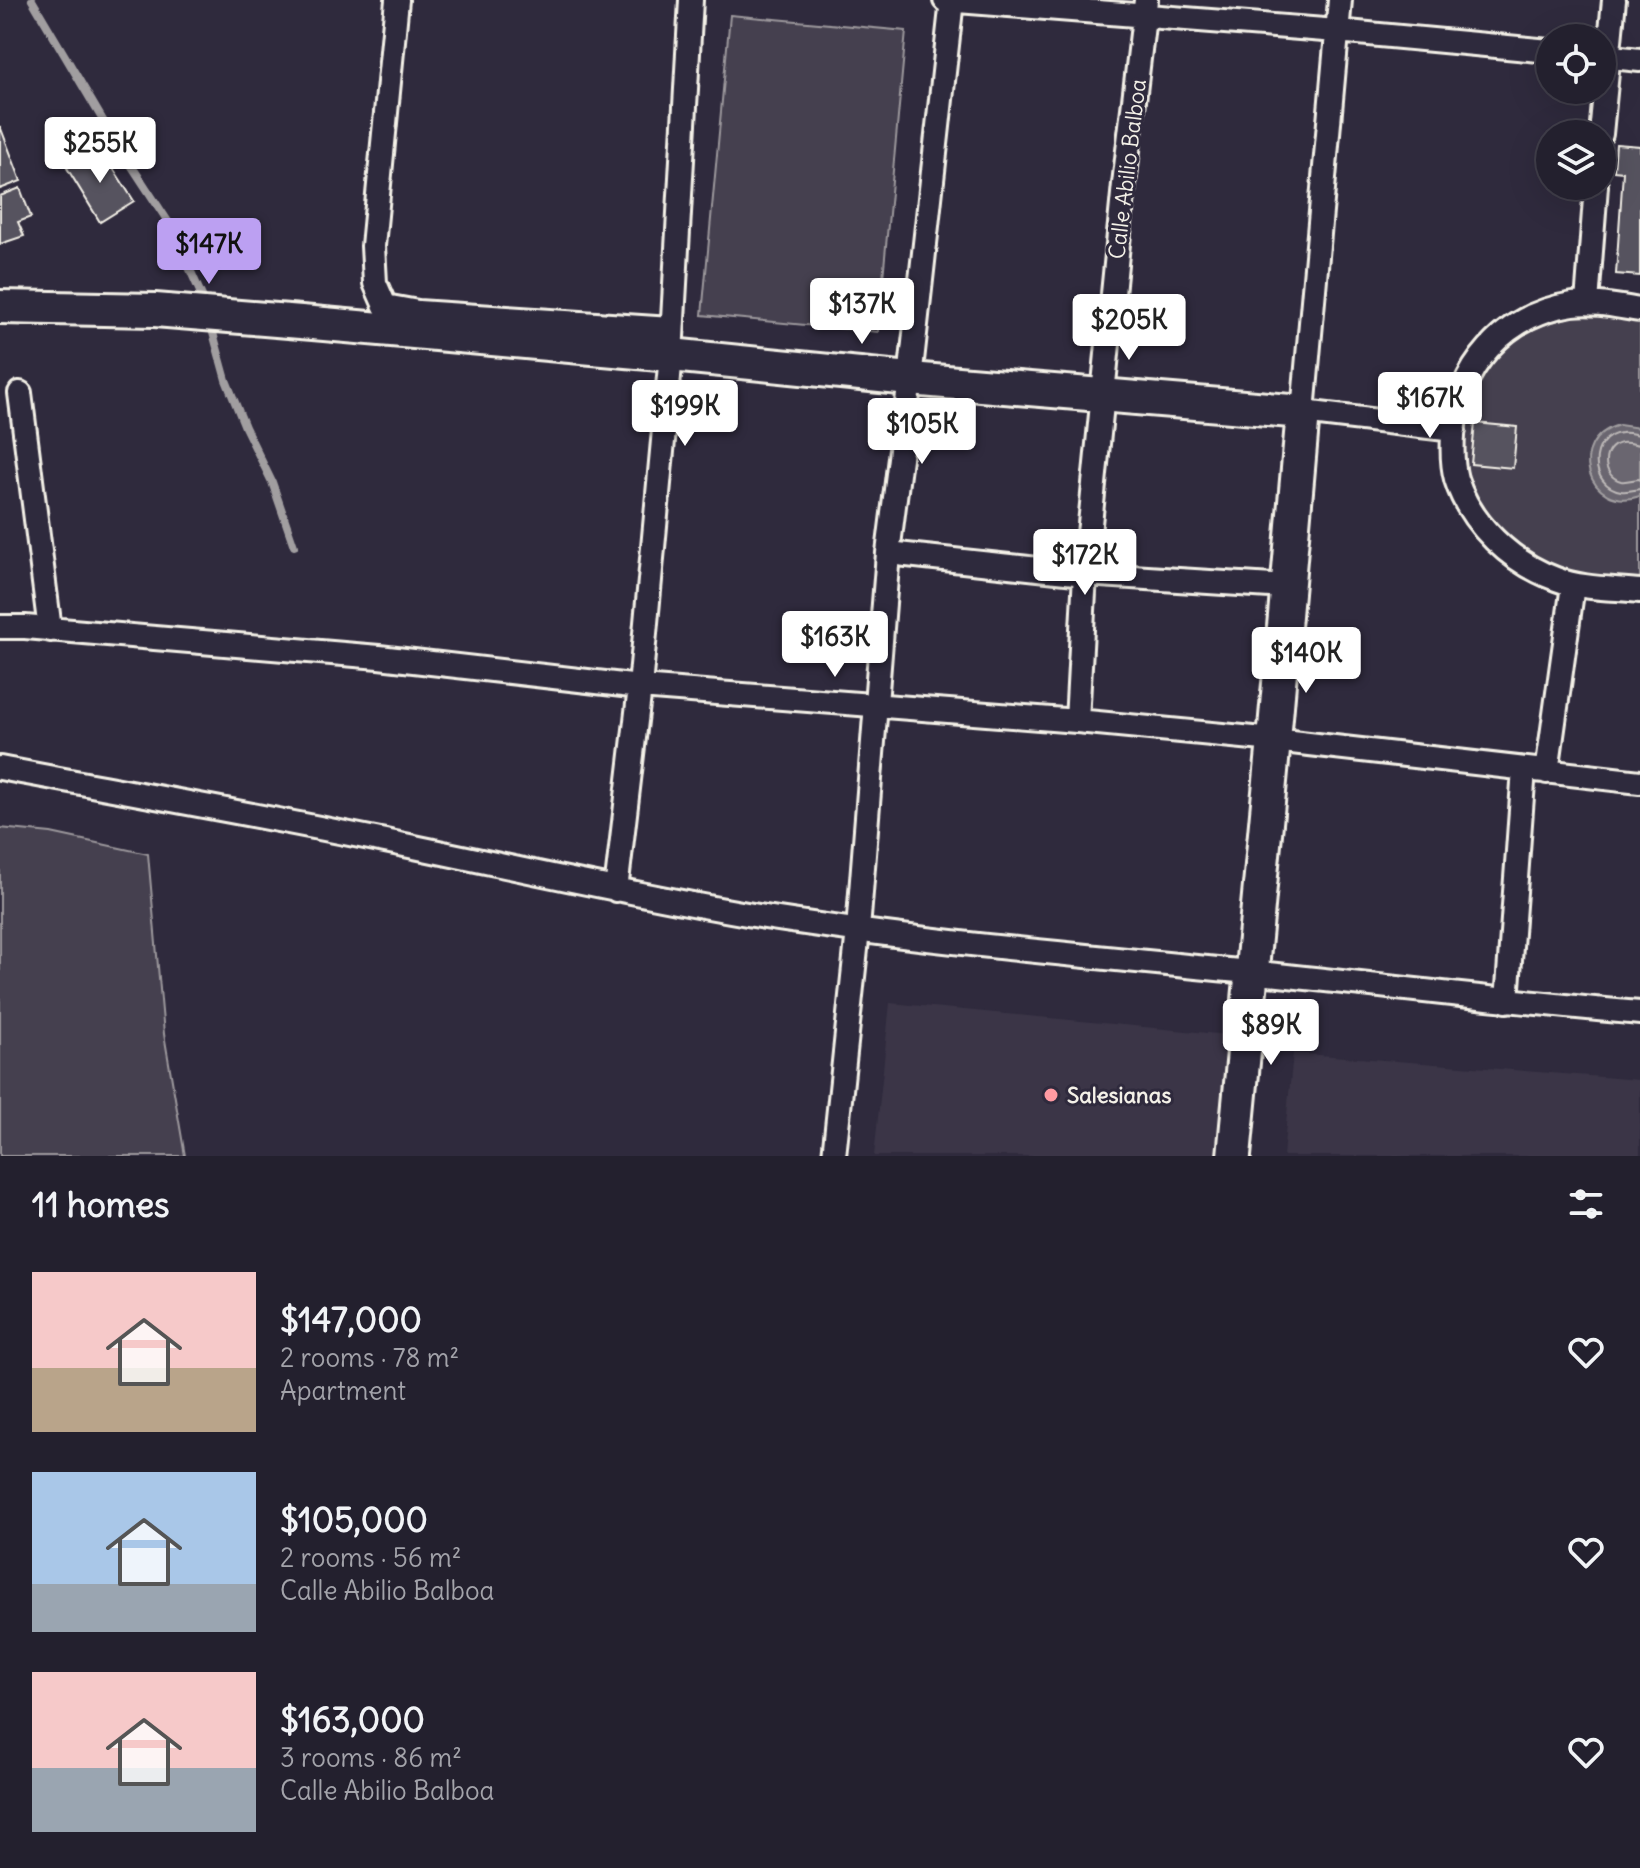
<!DOCTYPE html>
<meta charset="utf-8">
<style>
:root{--surface:#23202e;--page:#2b2836;--text:#f1f3f6;--muted:#a3a3aa;--line:#403e4a;--accent:#bca0f2}
body{margin:0;font-family:Delius,sans-serif;background:var(--page);color:var(--text);height:100vh;display:flex;flex-direction:column;font-size:30px;white-space:nowrap}
*{box-sizing:border-box;margin:0}
p{font-size:26px;color:var(--muted)}
.icon{flex:none;width:44px;height:44px;fill:none;stroke:currentColor;stroke-width:2;stroke-linecap:round;stroke-linejoin:round}
.map{position:relative;height:1156px;overflow:hidden}
.drawer{display:flex;flex-direction:column;background:var(--surface);flex:1}
.drawer>*{flex:none}
.buttons{position:absolute;left:1536px;top:24px;display:grid;gap:16px}
.buttons a{display:grid;place-items:center;width:80px;height:80px;border-radius:50%;background:var(--surface);box-shadow:0 8px 32px #0002,0 0 0 2px var(--line);font-size:40px}
.price{position:absolute;translate:-50% -68px;padding:0 18px;border-radius:8px;background:#fff;color:#222;font-size:26px;line-height:52px;filter:drop-shadow(0 2px 4px #0008)}
.price::after{content:'';position:absolute;left:50%;top:48px;width:24px;height:18px;margin-left:-12px;background:inherit;clip-path:polygon(0 0,100% 0,50% 100%)}
.price.on{background:var(--accent);color:#111}
ul{padding:0;list-style:none}
li{display:flex;align-items:center;gap:24px;height:200px;padding:0 32px}
li span{display:grid;place-items:center;flex:none;width:224px;height:160px;border-radius:0px;color:#555}
li>.icon{margin-inline-start:auto}
span .icon{width:96px;height:96px;fill:#fffc;stroke-width:1}
li b{font-size:34px}
h2{display:flex;justify-content:space-between;align-items:center;height:96px;padding:0 32px;font-size:34px}
.map>svg:first-child{display:block}
</style>
<div class="map">
<svg width="1640" height="1156" viewBox="0 0 1640 1156">
<rect width="100%" height="100%" fill="#2f2a3d"/>
<filter id="ink" filterUnits="userSpaceOnUse"><feTurbulence type="fractalNoise" baseFrequency=".0125" numOctaves="2"/><feDisplacementMap in="SourceGraphic" scale="16" xChannelSelector="R" yChannelSelector="G"/><feConvolveMatrix kernelMatrix="1 2 1 2 8 2 1 2 1" color-interpolation-filters="sRGB"/></filter>
<g filter="url(#ink)">
<path fill="#3b3647" d="M890,1003L1228,1035L1217,1156H874Z
M1293,1053L1640,1080V1156H1283Z"/>
<path fill="#454050" stroke="#9c989c" stroke-width="2" d="M730,15L906,31L878,332L702,315Z
M1593,314L1640,318V581C1605,578 1569,578 1539,560C1474,523 1442,452 1478,383C1483,373 1488,358 1497,351C1525,330 1558,317 1593,314Z
M0,828L51,833L148,854L164,1034L185,1156H0Z"/>
<path fill="#6a6670" stroke="#a19ea0" stroke-width="2" d="M1619,425L1640,428V496C1588,514 1565,440 1619,425Z"/>
<g fill="none" stroke-linecap="round" stroke-linejoin="round">
<path stroke="#bdb9b8" stroke-width="2" d="M1640,435C1634,434 1627,432 1621,433C1588,437 1589,486 1621,491C1627,492 1634,490 1640,489
M1640,445C1634,444 1627,442 1621,443C1601,447 1601,476 1621,481C1627,482 1634,479 1640,479"/>
<path stroke="#a19ea0" stroke-width="8" d="M32,0L114,139L169,223L206,305
M210,322L226,380L245,427L272,482L294,546"/>
</g>
<path fill="#56525f" stroke="#f4f1e8" stroke-width="2" d="M0,126L21,181L0,189Z
M1616,144L1640,146V276L1616,274L1623,172L1614,171Z
M100,148L134,201L100,222L67,168Z
M20,188L31,217L18,222L24,236L0,244V196Z
M1475,423L1517,427L1513,468L1471,464Z"/>
<g fill="none" stroke-linecap="round" stroke-linejoin="round">
<g stroke="#f4f1e8" stroke-width="28">
<path id="street" d="M397,0L373,246L375,283L385,306L418,312L671,329
M945,0L1337,31L1550,51
M1340,0L1303,412L1454,430
M1602,56L1640,60
M1601,134L1614,0
M1587,303L1596,186
M1640,310C1619,307 1595,301 1573,304C1504,314 1457,368 1453,436C1452,451 1452,464 1456,479C1470,524 1512,563 1556,579C1582,589 1613,588 1640,591
M20,393L50,630
M888,553L1085,574L1287,587
M0,627H25L379,657L640,687L1077,721L1274,740L1640,782
M1077,721L1085,574L1124,184L1146,0
M0,768C128,792 257,815 385,841C508,866 630,894 753,915C921,942 1090,956 1259,973C1386,986 1513,1002 1640,1013
M1547,772L1573,585
M616,890L640,687L671,355L691,0
M1507,1001L1524,769
M834,1156L858,930L888,553L910,379L952,0"/>
</g>
<g stroke="#f4f1e8" stroke-width="38">
<path id="secondary" d="M0,307L155,310L313,323L671,355L910,379L1303,412L1274,740L1234,1156"/>
</g>
<use href="#street" stroke="#2f2a3d" stroke-width="22"/>
<use href="#secondary" stroke="#2f2a3d" stroke-width="32"/>
</g>
</g>
<circle fill="#ff9aa2" stroke="#2f2a3d" stroke-width="3" cx="1051" cy="1095" r="8"/>
<g text-anchor="middle" dominant-baseline="central" stroke-width="6" stroke-linejoin="round" paint-order="stroke">
<g font-size="22" fill="#f4f1e8" stroke="#2f2a3d">
<text transform="translate(1127 169) rotate(-83)">Calle Abilio Balboa</text>
</g>
<g font-size="22" font-weight="bold" fill="#f4f1e8" stroke="#2f2a3d" text-anchor="start">
<text x="1067" y="1095">Salesianas</text>
</g>
</g>
</svg>
<div class="buttons">
<a><svg class="icon" aria-label="locate" viewBox="0 0 24 24"><circle cx="12" cy="12" r="6"/><path d="M12 2v4M12 18v4M2 12h4M18 12h4"/></svg></a>
<a><svg class="icon" aria-label="layers" viewBox="0 0 24 24"><path d="M12 4l9 5-9 5-9-5zM3 14l9 5 9-5"/></svg></a>
</div>
<b class="price" style="left:100px;top:185px">$255K</b>
<b class="price on" style="left:209px;top:286px">$147K</b>
<b class="price" style="left:862px;top:346px">$137K</b>
<b class="price" style="left:1129px;top:362px">$205K</b>
<b class="price" style="left:1430px;top:440px">$167K</b>
<b class="price" style="left:685px;top:448px">$199K</b>
<b class="price" style="left:922px;top:466px">$105K</b>
<b class="price" style="left:1085px;top:597px">$172K</b>
<b class="price" style="left:835px;top:679px">$163K</b>
<b class="price" style="left:1306px;top:695px">$140K</b>
<b class="price" style="left:1271px;top:1067px">$89K</b>
</div>
<section class="drawer">
<h2>11 homes<svg class="icon" aria-label="filters" viewBox="0 0 24 24"><path d="M4 7h16M4 17h16"/><circle cx="9" cy="7" r="2"/><circle cx="15" cy="17" r="2"/></svg></h2>
<ul>
<li><span style="background:linear-gradient(#f6c9c9 60%,#b9a48a 0)"><svg class="icon" aria-label="home" viewBox="0 0 24 24"><path d="M3 11l9-7 9 7M6 9v11h12V9"/></svg></span><div><b>$147,000</b><p>2 rooms · 78 m²</p><p>Apartment</p></div><svg class="icon" aria-label="heart" viewBox="0 0 24 24"><path d="M12 20l-8-8c-3-5 5-10 8-4 3-6 11-1 8 4z"/></svg></li>
<li><span style="background:linear-gradient(#a9c7e8 70%,#9aa5b1 0)"><svg class="icon" aria-label="home" viewBox="0 0 24 24"><path d="M3 11l9-7 9 7M6 9v11h12V9"/></svg></span><div><b>$105,000</b><p>2 rooms · 56 m²</p><p>Calle Abilio Balboa</p></div><svg class="icon" aria-label="heart" viewBox="0 0 24 24"><path d="M12 20l-8-8c-3-5 5-10 8-4 3-6 11-1 8 4z"/></svg></li>
<li><span style="background:linear-gradient(#f6c9c9 60%,#9aa5b1 0)"><svg class="icon" aria-label="home" viewBox="0 0 24 24"><path d="M3 11l9-7 9 7M6 9v11h12V9"/></svg></span><div><b>$163,000</b><p>3 rooms · 86 m²</p><p>Calle Abilio Balboa</p></div><svg class="icon" aria-label="heart" viewBox="0 0 24 24"><path d="M12 20l-8-8c-3-5 5-10 8-4 3-6 11-1 8 4z"/></svg></li>
</ul>
</section>
